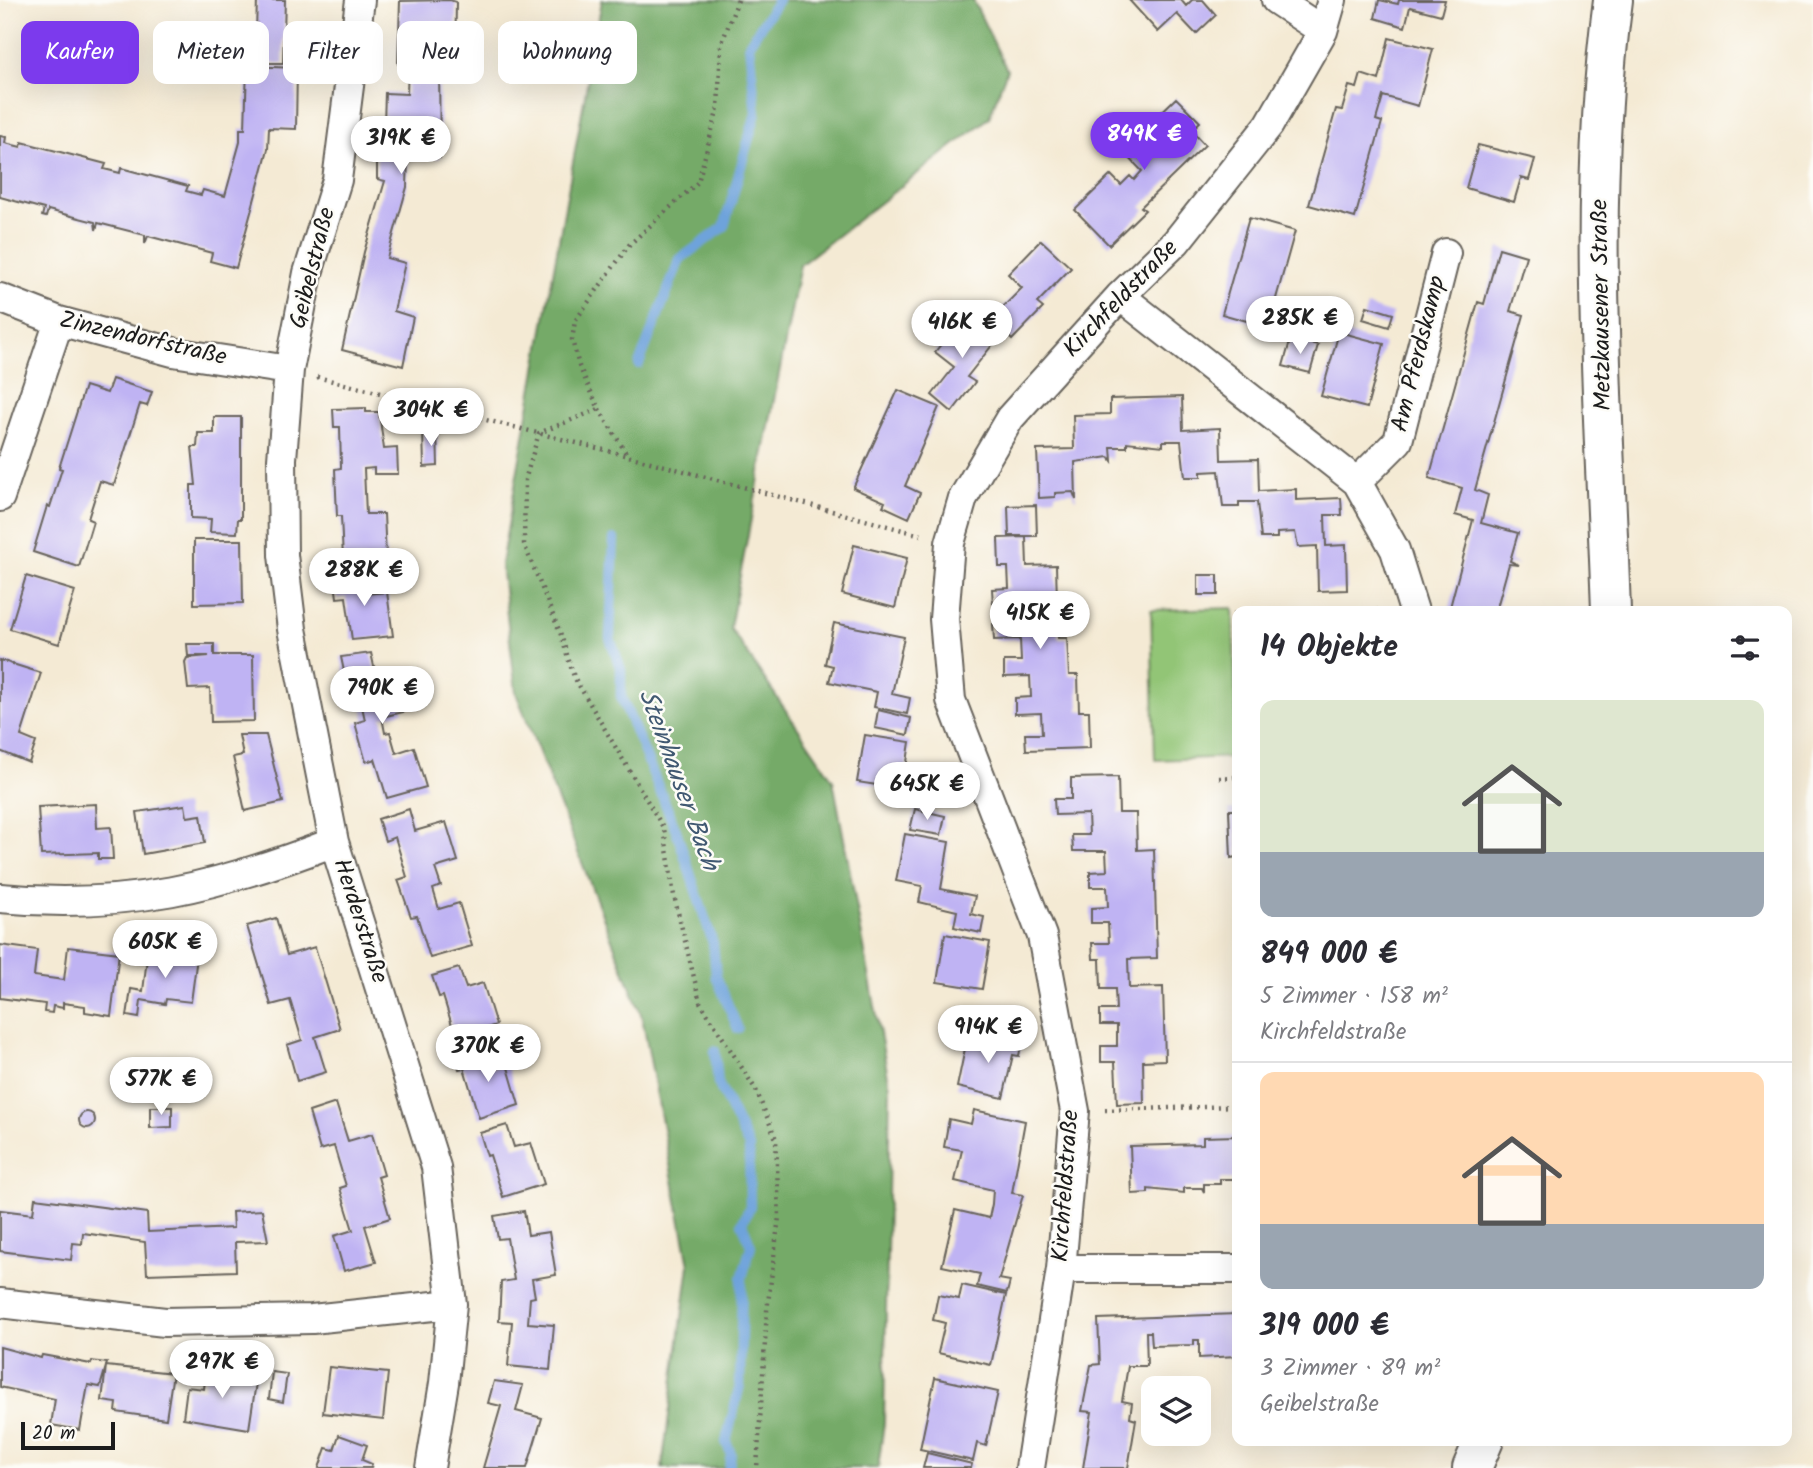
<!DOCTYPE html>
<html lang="de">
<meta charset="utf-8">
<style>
:root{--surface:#fff;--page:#f7f7f7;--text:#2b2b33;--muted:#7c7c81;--line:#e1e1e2;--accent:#7c3aed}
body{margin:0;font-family:Kalam,sans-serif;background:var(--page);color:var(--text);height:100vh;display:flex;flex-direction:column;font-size:26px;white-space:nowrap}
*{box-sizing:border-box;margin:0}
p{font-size:23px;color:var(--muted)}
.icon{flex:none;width:38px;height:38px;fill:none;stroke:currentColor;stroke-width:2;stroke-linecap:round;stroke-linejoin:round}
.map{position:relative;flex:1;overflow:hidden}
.sheet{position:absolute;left:1232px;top:606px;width:560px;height:840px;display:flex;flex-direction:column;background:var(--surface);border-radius:14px;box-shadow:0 7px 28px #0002}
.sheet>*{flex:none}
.top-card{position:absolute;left:21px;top:21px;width:665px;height:63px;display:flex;gap:14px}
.fabs{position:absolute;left:1141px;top:1376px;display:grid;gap:14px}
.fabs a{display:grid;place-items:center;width:70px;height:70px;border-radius:14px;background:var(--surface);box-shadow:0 7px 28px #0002;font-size:35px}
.scale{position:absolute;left:21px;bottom:18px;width:94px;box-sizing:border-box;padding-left:7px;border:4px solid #1c1c1c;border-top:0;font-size:19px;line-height:24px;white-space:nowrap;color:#1c1c1c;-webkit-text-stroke:5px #fdfcf7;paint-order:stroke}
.price{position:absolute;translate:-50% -60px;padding:0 16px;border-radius:24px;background:#fff;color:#222;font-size:23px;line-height:46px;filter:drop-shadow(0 2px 4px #0008)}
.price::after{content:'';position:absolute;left:50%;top:42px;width:21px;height:16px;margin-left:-10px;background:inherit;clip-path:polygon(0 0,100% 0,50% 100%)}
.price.on{background:var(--accent);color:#fff}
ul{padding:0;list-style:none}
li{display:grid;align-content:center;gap:14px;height:371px;padding:0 28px}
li+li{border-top:2px solid var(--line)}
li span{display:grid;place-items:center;height:217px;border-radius:14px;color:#555}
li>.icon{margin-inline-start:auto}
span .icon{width:126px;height:126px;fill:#fffc;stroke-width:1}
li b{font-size:30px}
h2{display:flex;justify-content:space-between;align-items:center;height:84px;padding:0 28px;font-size:30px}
.pill{padding:0 24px;border-radius:14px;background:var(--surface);box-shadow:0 7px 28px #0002;font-size:24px;line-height:63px}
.pill.on{background:var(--accent);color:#fff}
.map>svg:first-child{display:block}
</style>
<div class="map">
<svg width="1813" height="1468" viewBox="0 0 1813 1468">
<rect width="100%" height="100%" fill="#fdfcf7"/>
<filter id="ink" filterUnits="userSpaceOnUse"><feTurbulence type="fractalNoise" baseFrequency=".0143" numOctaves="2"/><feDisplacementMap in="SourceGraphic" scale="14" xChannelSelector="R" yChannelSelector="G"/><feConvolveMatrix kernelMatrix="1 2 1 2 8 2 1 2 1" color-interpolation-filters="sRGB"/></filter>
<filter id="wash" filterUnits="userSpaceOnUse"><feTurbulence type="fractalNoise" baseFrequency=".00686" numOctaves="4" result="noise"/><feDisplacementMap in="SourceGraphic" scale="28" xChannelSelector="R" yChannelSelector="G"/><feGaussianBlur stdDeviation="1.57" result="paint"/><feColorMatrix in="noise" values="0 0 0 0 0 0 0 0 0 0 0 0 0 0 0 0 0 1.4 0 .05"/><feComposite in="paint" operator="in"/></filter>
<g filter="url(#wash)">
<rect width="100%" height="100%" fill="#f4ead4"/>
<path fill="#92c576" stroke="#577049" stroke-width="2" d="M1233,608L1237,757L1155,760L1151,610Z"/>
<path fill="#75aa67" stroke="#486342" stroke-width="2" d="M602,0H973L1007,70L989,118L800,265L730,628L833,780L890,1087L884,1423L878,1468H662L689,1265L642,1017L516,693L501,564Z"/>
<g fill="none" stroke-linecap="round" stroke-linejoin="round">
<path stroke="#6ea3db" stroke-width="10" d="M639,364L680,259L724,227L756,113L749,44L778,0
M614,539L610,638L621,670V696L676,830L713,943L716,976L738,1029
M715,1051L718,1083L749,1147L750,1207L742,1223L751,1246L742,1278L740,1385L726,1442L731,1453L729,1468"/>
</g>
<g id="blocks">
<path fill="#bfb3f3" d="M257,0H285L283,63H255Z
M450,0L456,2L455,65H439L440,158L408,157L407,187L387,258L405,263L394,311L413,317L403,366L342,350L364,252L385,181L377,179V155H383L385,93L407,94L408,64H398L400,1Z
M1129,0H1181L1186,6L1192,0H1203L1216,15L1196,34L1177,14L1158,32Z
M1379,0L1398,4L1399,0H1445L1441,15L1410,7L1405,27L1375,18Z
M1389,38L1433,49L1418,106L1383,96L1376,120L1382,122L1355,218L1309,205L1336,109L1342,110L1349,86L1357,88L1361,74L1379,80Z
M247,66L297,68L296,129L269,128L268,149L236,268L210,261L212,253L148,236L145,244V235L98,223L96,230L95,222L48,210L46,217L42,216L44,209L0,197V136L6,137L5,143L21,147L22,142L106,164L104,169L120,173L121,168L188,186L186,191L201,195L203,190L225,196L240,142V129H245Z
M1176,98L1200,122L1191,130L1205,145L1141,207L1145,210L1109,245L1075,210L1111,175L1121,185L1130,176L1134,180L1142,171L1122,150Z
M1478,145L1535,159L1529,180L1521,178L1514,202L1466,188Z
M1249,218L1295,231L1268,327L1222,314Z
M1041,240L1071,268L1037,303L1043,308L1012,340L991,319L1022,288L1008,274Z
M1499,248L1526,256L1510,311L1524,315L1475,490L1488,495L1481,523L1518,533L1510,561L1519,565L1509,564L1496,611H1449L1473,520L1455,515L1462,488L1429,478L1478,302L1484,304Z
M1367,306L1393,314L1389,327L1363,319Z
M965,314L997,339L967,377L975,382L952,412L932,395L954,367L935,352Z
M1339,332L1384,344L1367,408L1321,396Z
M1291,338L1318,345L1310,373L1283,366Z
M112,379L152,392L147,406L140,404L114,485L100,481L88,519L93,521L79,567L33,552L47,506L50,507L62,469L59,468L85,386L107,393Z
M898,390L939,407L905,486L920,493L909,518L883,506L885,502L853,488Z
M1182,397L1183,430L1220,428L1221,460L1258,459L1259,491L1296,489V500L1341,498L1342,515H1325L1326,546L1346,545L1347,590L1318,591L1317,546L1298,547L1295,532L1277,533V538H1261L1257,502H1239V507H1223L1219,471L1201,472V477H1185L1181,441H1163V446L1127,442V447H1111L1112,461L1109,457L1075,462L1076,500L1073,492L1055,493V497L1039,498L1037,450L1074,449L1073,415L1110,414V399Z
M366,408V412H379L384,449L397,448L398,474H374V468L364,469L366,514H384L386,557L343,559L341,516H337L335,469L341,468L340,427H334L333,409Z
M214,417H241V519H238L237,533L210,532L211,519L191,518V485H196L192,447H197L198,433H214Z
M437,429L438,466L424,467L423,430Z
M1036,505L1037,536H1009L1008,506Z
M1026,537L1027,566L1056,565L1058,638H1067L1069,675H1078L1079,711H1089L1090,748L1026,750L1025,734H1042L1041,713L1015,714V698L1031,697L1030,676L1004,677V661H1021L1020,639L994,640L993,624L1010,623L1009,603L993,604L992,589L1009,588L1008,567H999L998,538Z
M194,540H242L243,603L194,604Z
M854,545L907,558L895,608L842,594Z
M363,573L365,594L387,592L393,636L352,640L346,597L337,598L334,574Z
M1198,575H1218V595H1198Z
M26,576L75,591L59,644L10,629Z
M834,623L904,637L892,694L910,698L907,714L874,707L877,692L829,682L833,666L825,664Z
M187,644H214V655H253L254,721L211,722L210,688L188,689L185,662L187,658L209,656H188Z
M371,653L376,675L394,671L403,712L382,717L385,733L390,732L396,753L414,747L426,787L387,798L375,759L366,762L355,723L365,720L356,679L346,681L341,657Z
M0,660L41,673L21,736L36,742L29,763L0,751Z
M878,710L911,718L908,735L875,728Z
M239,735H266L283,802L245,811L233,757L243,755Z
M865,735L910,742L903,789L857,782Z
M1118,777L1119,813H1136L1137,850L1154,849L1157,958L1128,959L1129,988L1163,987L1165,1060L1143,1061L1144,1103L1117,1104L1115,1062H1101V1046H1117V1025H1100V1010H1116L1115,989H1101L1100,959H1093L1092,943H1109L1108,923H1091V908L1108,907L1107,887H1090V872L1107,871L1106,851H1073L1072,835H1089L1088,814L1055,815L1054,799H1071V778Z
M96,804L97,828L111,827L113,859H98V853L41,855L38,807Z
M185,805L187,817L201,815L205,843L143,854L137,812Z
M409,809L415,831L446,822L458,861L435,868L441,886L433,889L439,909L459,903L472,946L430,958L417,916L411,917L398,880L407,877L395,837L385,841L378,819Z
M915,809L945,816L941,835L910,830Z
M1229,810H1237V857L1231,858Z
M905,834L949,842L941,889L975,896L971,914L984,917L981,933L954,927L957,911L919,902L922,886L896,881Z
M276,918L287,955L315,947L340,1029L315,1037L326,1072L297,1081L287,1045L302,1040L290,1000L271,1005L247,926Z
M945,934L990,942L982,989L937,982Z
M0,945L37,950L34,976L64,980L68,947L119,953L111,1016L85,1012V1006L63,1003V1008L53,1006L52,1013L44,1012L45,1004L0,998Z
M148,950L197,957L191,1002L166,999L165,1004L141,1000L139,1018L127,1016L131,989L143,991Z
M459,968L466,988L483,983L496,1025L456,1038L443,996L439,997L432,976Z
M992,1033L1022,1040L1019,1056L1013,1055L1003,1098L957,1087L967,1039L989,1045Z
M481,1048L488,1069L507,1064L519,1105L479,1118L464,1068L459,1069L455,1056Z
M336,1103L348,1141L372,1134L384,1175L378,1177L390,1218L365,1226L376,1262L344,1271L334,1236L353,1230L340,1188L346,1186L334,1146L320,1150L309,1112Z
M150,1107H172V1127L150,1128Z
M974,1110L1025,1121L1012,1193L1023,1195L999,1279L1010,1281L1007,1293L977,1286L980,1274L942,1266L955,1210L989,1218L992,1204L993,1190L955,1181L962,1150L944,1147L949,1119L971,1124Z
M79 1120a8 8 0 1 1 16 0a8 8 0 1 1-16 0Z
M507,1125L514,1147L531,1143L544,1184L503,1197L490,1155L487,1156L480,1133Z
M1237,1136V1179H1220V1184H1204V1192L1202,1188H1184V1193L1148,1189V1193L1132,1194L1130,1146L1203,1144V1137Z
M35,1198L147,1213L148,1232L233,1228L232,1212L262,1210L268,1241L235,1242L236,1271L147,1274L145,1242L83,1233L82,1244L73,1243L71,1260L0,1251V1210L33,1214Z
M524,1211L528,1235L549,1232L556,1275L532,1279L535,1297L530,1298L528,1323L554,1325L550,1370L508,1366L512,1322L499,1321L501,1282L514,1280L507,1238L498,1239L494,1216Z
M962,1285L1006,1295L991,1365L938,1353L945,1323L933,1320L938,1295L959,1299Z
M1237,1314V1356L1199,1358V1340H1194V1345L1152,1346L1151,1332H1146L1147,1366H1128L1122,1401L1132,1403L1130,1418L1136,1420L1128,1468H1083L1092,1412L1082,1411L1091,1365L1100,1364L1098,1319Z
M0,1347L41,1358L42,1355L91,1364L92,1361L107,1363L100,1387L88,1385L80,1430L51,1425L55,1399L0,1387Z
M106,1366L173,1373L166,1419L116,1412L117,1403L102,1401Z
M329,1367L388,1373L383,1420L323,1413Z
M206,1372L257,1376L249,1429L183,1418L187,1387L204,1389Z
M272,1372L287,1374L283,1402L269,1399Z
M935,1378L998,1392L986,1446L977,1443L973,1461L920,1449Z
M494,1381L523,1385L516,1411L542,1418L527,1468H483L501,1406L488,1403Z
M339,1435L367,1445L362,1460L372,1464L371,1468H319L326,1448L334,1450Z
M927,1453L972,1464L971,1468H923Z"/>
</g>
</g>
<g filter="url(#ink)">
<use href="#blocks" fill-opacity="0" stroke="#68645c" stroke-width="2"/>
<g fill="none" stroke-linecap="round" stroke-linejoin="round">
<g stroke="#68645c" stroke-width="32">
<path id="minor" d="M360,0L337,180L308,273L289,370L282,459L283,555L292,629L334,842L436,1167L452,1304L444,1383L430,1468
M1276,0L1323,31
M1120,296L1357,482L1395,550L1414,611
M0,298L59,321L173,352L289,370
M1357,482L1398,441L1446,253
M0,497L59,321
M0,898C126,910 218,887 334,842
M1061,1269H1237
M0,1303L165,1322L312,1319L452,1304
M1030,1468L1061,1269L1075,1111L1042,936L951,700L944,619L950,543L963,498L1010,418L1120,296L1176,242L1269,125L1323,31L1332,0"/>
</g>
<g stroke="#68645c" stroke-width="42">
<path id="secondary" d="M1611,611C1604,408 1586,202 1613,0
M1472,1468L1484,1440"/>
</g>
<path stroke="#68645c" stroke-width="4.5" stroke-dasharray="2 5" stroke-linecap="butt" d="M738,0L721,45L718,108L698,182L629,245L575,321L572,340L579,366L599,409L539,433L525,480L524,544L561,635L574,677L664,829L674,896L700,1002L756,1090L776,1139L779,1217L767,1311L757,1468
M317,377L628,456L921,535
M599,409L628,456
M1348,611L1382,610
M1233,614H1237
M1219,778L1237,777
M1105,1110L1237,1106"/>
<use href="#minor" stroke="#fff" stroke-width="28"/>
<use href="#secondary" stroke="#fff" stroke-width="38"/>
</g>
</g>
<g text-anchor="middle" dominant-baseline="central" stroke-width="5" stroke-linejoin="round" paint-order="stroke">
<g font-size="24" fill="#1c1c1c" stroke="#fdfcf7">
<text transform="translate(313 268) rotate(-76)">Geibelstraße</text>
<text transform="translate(1121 299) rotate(-46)">Kirchfeldstraße</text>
<text transform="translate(1602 305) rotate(-91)">Metzkausener Straße</text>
<text transform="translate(143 339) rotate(13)">Zinzendorfstraße</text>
<text transform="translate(1419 354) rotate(-76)">Am Pferdskamp</text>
<text transform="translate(360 921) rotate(72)">Herderstraße</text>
<text transform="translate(1066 1186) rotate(-86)">Kirchfeldstraße</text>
</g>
<g font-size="26" font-style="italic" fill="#415972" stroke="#fdfcf7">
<text transform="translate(678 780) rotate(70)">Steinhauser Bach</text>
</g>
</g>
</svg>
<div class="fabs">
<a><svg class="icon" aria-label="layers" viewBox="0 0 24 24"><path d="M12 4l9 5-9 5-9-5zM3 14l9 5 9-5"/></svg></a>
</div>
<div class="scale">20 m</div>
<b class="price on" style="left:1144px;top:172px">849K €</b>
<b class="price" style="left:401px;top:176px">319K €</b>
<b class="price" style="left:1300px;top:356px">285K €</b>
<b class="price" style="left:962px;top:360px">416K €</b>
<b class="price" style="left:431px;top:448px">304K €</b>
<b class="price" style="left:364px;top:608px">288K €</b>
<b class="price" style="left:1040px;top:651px">415K €</b>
<b class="price" style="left:382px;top:726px">790K €</b>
<b class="price" style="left:927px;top:822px">645K €</b>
<b class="price" style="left:165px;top:980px">605K €</b>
<b class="price" style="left:988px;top:1065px">914K €</b>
<b class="price" style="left:488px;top:1084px">370K €</b>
<b class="price" style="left:161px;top:1117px">577K €</b>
<b class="price" style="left:222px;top:1400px">297K €</b>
<div class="top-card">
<a class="pill on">Kaufen</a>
<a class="pill">Mieten</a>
<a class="pill">Filter</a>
<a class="pill">Neu</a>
<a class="pill">Wohnung</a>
</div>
<section class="sheet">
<h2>14 Objekte<svg class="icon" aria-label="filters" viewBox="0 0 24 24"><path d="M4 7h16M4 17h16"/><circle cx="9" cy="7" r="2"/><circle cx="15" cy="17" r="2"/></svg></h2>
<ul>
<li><span style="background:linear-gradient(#dfe7d0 70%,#9aa5b1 0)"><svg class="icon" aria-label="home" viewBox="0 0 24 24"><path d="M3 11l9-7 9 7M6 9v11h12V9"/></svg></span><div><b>849 000 €</b><p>5 Zimmer · 158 m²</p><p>Kirchfeldstraße</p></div></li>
<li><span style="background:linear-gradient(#ffd9b3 70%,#9aa5b1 0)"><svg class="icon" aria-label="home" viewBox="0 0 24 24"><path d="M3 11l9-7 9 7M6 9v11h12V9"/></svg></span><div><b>319 000 €</b><p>3 Zimmer · 89 m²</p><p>Geibelstraße</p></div></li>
</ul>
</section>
</div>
